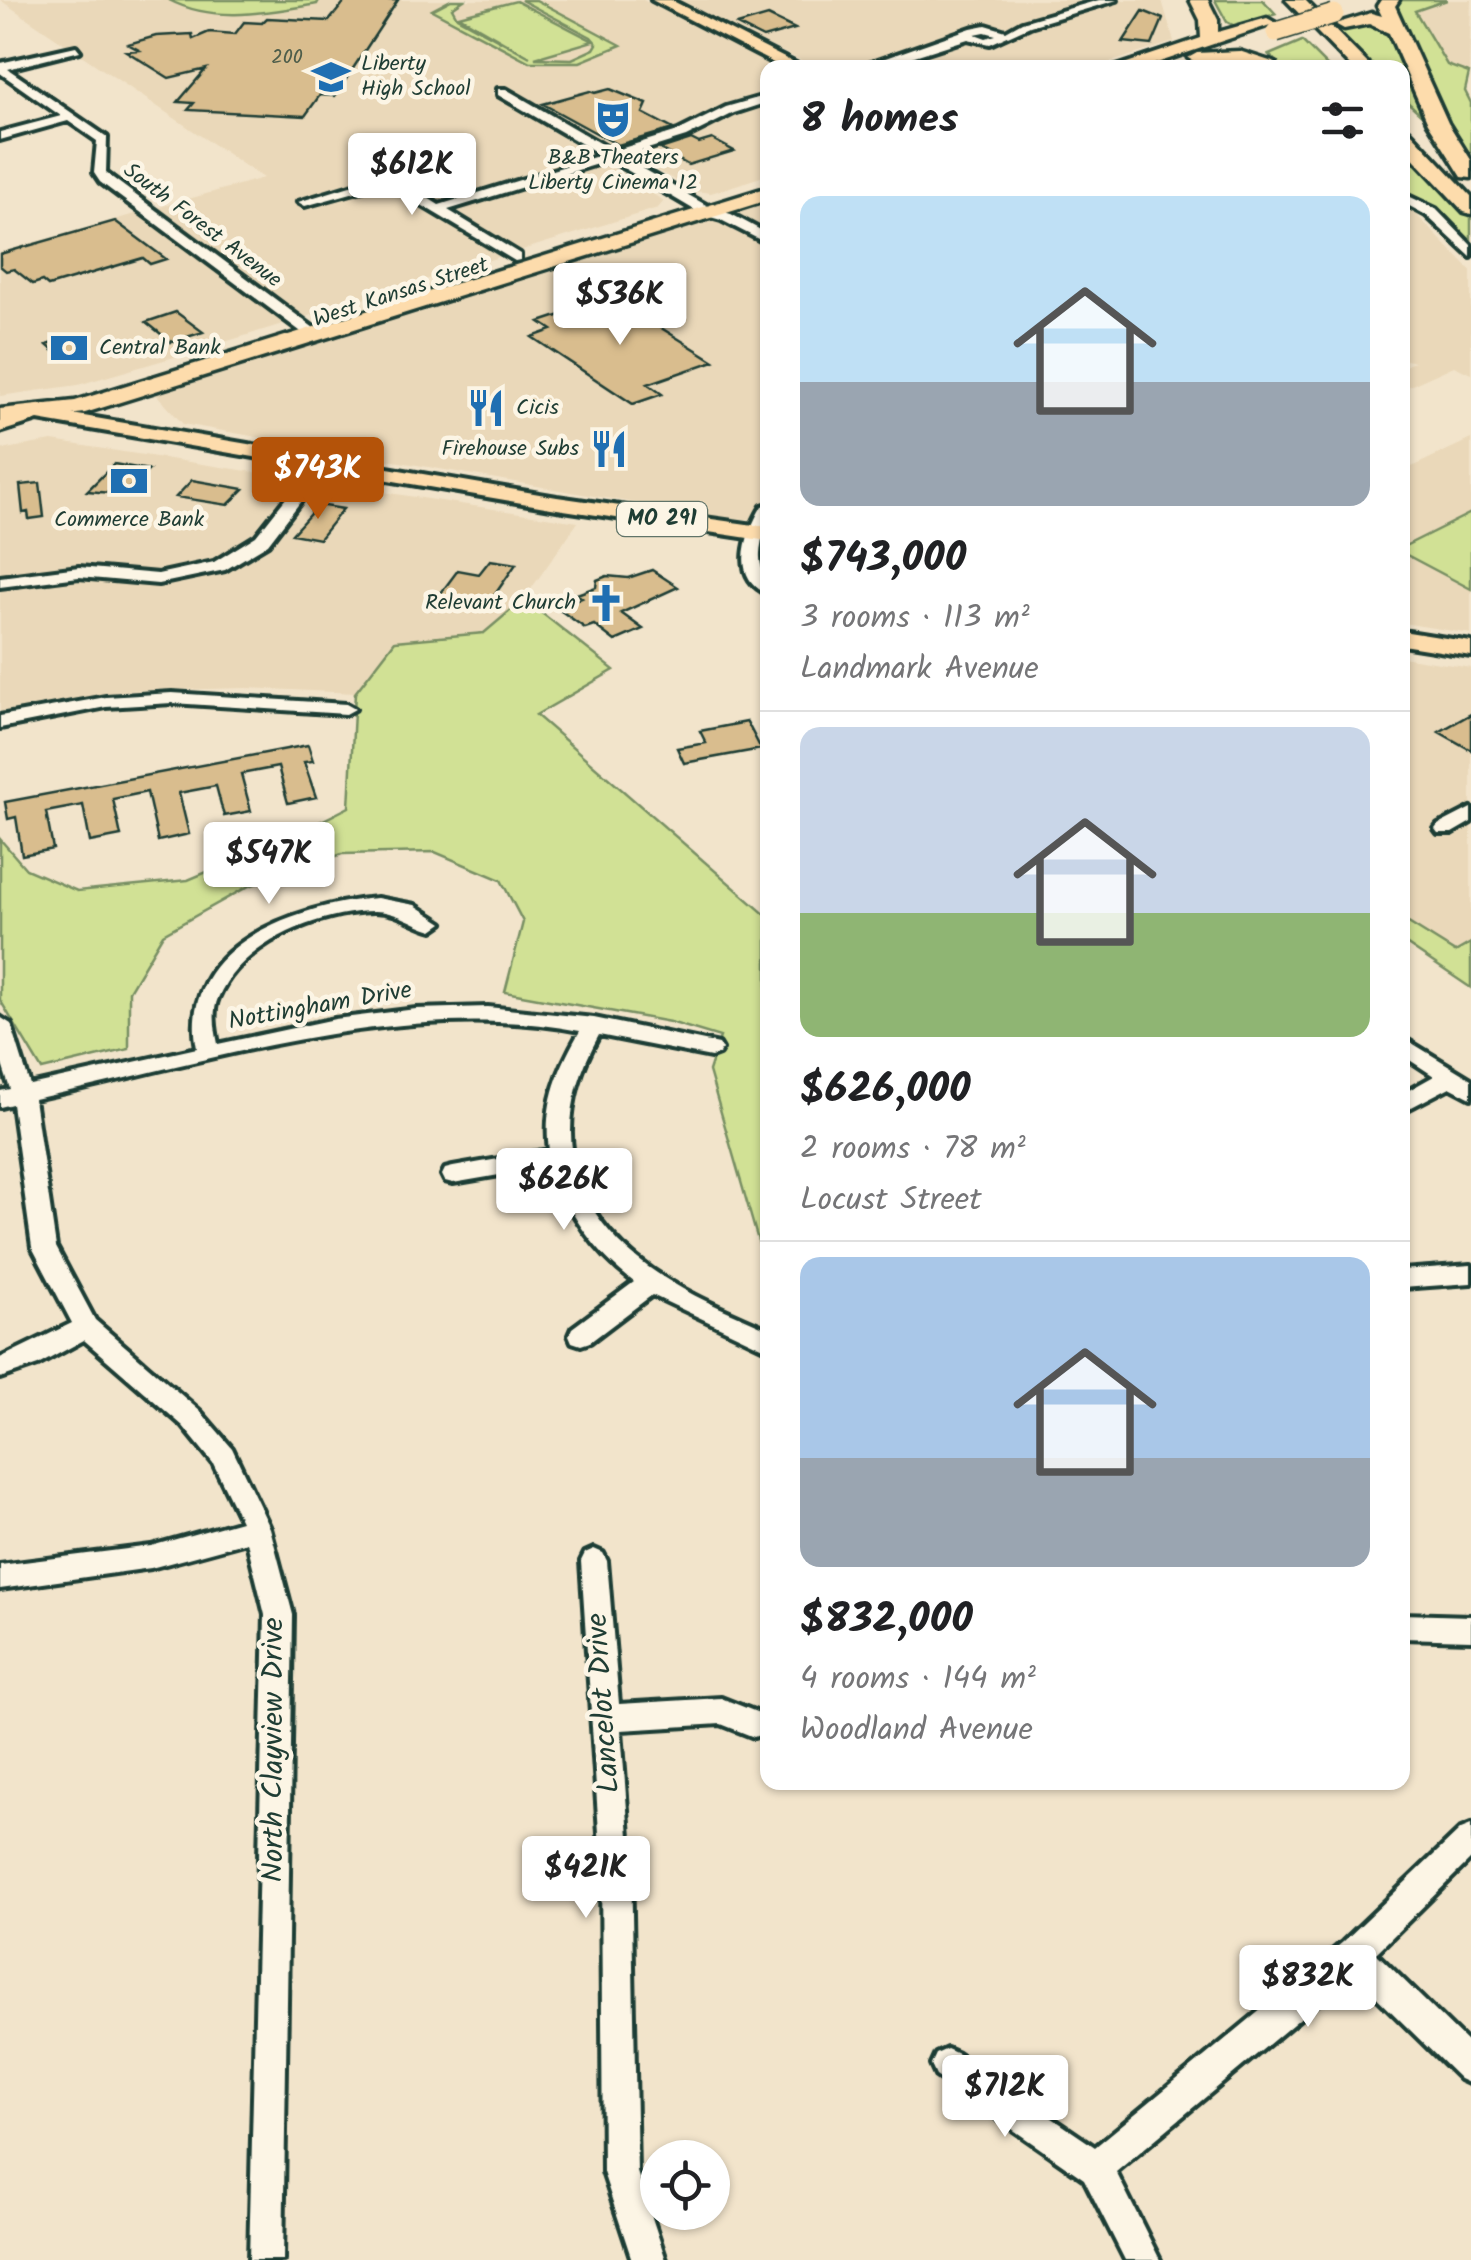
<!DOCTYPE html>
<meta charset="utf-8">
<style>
:root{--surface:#fff;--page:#f6f6f6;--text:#202124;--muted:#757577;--line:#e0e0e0;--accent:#b45309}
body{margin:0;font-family:Kalam,sans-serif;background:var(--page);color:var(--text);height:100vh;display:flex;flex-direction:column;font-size:38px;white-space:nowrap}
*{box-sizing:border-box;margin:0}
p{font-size:32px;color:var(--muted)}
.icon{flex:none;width:55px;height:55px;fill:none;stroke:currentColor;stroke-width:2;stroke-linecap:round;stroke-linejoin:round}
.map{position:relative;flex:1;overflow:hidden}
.panel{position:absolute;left:760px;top:60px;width:650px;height:1730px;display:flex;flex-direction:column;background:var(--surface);border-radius:20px;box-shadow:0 2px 8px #0004}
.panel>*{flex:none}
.tools{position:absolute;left:640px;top:2140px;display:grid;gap:20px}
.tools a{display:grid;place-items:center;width:90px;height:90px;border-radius:50%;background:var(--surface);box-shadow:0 2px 8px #0004;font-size:50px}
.price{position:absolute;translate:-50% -85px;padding:0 22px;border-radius:10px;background:#fff;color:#222;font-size:32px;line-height:65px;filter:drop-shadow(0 2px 5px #0008)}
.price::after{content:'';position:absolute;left:50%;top:60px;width:30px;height:22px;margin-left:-15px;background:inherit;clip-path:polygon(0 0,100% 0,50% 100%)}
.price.selected{background:var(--accent);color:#fff}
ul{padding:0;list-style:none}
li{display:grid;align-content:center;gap:20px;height:530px;padding:0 40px}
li+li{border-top:2px solid var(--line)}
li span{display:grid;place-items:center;height:310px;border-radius:20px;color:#555}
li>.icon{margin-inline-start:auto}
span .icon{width:180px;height:180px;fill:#fffc;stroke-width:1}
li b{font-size:42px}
h2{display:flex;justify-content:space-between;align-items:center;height:120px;padding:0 40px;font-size:42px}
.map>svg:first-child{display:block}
</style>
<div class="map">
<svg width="1471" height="2260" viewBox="0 0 1471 2260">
<rect width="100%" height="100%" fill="#f2e4cb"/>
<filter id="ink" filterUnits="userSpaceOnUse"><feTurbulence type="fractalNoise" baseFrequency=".01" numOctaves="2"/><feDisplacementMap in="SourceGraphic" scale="20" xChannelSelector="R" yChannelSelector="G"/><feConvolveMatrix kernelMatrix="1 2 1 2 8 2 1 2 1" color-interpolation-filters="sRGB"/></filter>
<g filter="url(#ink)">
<path fill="#ead8b9" d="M0,0H643L776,67L768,68L767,175L711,193L695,191L506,89L491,93L664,201L658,208L202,349L78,385L0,396V252L263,178Z
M672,0H1162L1174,42L1095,67H815Z
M1447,0H1471L1469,73L1447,65L1415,11Z
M1403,171L1407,175L1408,206L1471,271V374L1454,366L1403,389L1402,367L1414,362L1403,359Z
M767,202V520L720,518L183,424L156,394Z
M1471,439V513L1403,547V471Z
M52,441L578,522L524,599L484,633L395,641L355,693L247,688L125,691L0,714V450Z
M1402,553L1471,589V634L1403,623Z
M1402,657L1471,668V943L1456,953L1403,919Z"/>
<path fill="#d1e195" stroke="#788f64" stroke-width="2.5" d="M169,0H319L317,4C268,12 215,24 169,0Z
M451,0H464L452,8L457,17L530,57L459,16L516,1L593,41L535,58L572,59L594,49L597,44L591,37L521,0H536L621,45L580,62H530L432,10Z
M1215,0H1263L1276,14L1235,26L1227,22Z
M1401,0H1447L1415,11L1447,65L1469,73L1465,91L1471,103V155L1449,128L1393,6Z
M1364,21L1382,24L1436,128L1403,98L1402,68L1372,67L1335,30Z
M1302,41L1328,67H1282L1269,55Z
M1402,149L1471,217V243L1446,217L1407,193Z
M1471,513V589L1403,553V547Z
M524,599L614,670L536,715L767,916V1255L761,1251L709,1071L720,1037L670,1022L505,992L523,922L501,880L435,852L342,854L249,886L163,934L129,991V1049L42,1070L0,1000V839L26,869L77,891L188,880L290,837L349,807L355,693L395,641L484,633Z
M1402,919L1455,952L1471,943V988L1403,942Z"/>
<path fill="#d9bd8e" stroke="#1f3d34" stroke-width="2.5" d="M346,0H398L335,96L320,95L305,116L188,110L194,103L178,102L206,69L169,78L126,51L139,50L128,44L156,36L192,34L193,39L209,32L235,34L244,22L262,23L267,18L329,21Z
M1143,11L1163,19L1152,45L1123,42Z
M768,16L795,29L763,38L737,25Z
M610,89L647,104L643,113L673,129L618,145L543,104L590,91L595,93Z
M691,139L699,143L712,139L734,151L688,165L660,149Z
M115,221L166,259L150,264L143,258L48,286L42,281L33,284L14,269L6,271L0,266V254Z
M612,298L634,311L714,361L648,384L662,394L633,404L532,337L552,330L540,322Z
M176,312L203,332L171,342L146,322Z
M74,337L90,351L64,360L47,345Z
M114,464L149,470L123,494L87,491Z
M192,480L244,489L228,505L176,497Z
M40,483L44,517L29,519L28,512L23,513L20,485Z
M318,505L343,509L319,539L292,534Z
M490,560L516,564L487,606L438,597L458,570L479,574Z
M652,570L678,587L621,613L643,629L615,641L594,625L585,628L557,608L582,598L577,594L596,587L597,580L607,576L628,578Z
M1471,714V750L1439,732Z
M747,722L761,749L684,763L677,748L706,743L700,731Z
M308,745L313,761L304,762L316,797L288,803L278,767L241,774L251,811L224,816L216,786L179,793L189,834L158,841L147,792L113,799L121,836L90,842L83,805L46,812L53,849L22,855L16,817L8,819L5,802Z"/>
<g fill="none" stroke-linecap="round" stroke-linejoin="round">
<g stroke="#1f3d34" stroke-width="8">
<path id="minor" d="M1099,0H1117L1030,26L990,44L968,39L877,68H857L971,28L986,25L1006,31L1022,22ZM985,32L996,35L986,38L975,34Z
M76,46L80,51L8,69L107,137L106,173L110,176L318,331V337H308L100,182L94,173L97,141L68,121L0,140V132L61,116L0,73V63Z
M498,89H506L613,151L678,131L726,107L768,95V102L734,113L686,137L622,157L713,209L731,214L768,234V244L721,220L703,215L610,160L448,210L520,254V260L515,261L393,188L373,187L305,206L298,202L373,179L401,181L439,205L601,155L498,95Z
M1402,193L1436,209L1471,245V257L1426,215L1402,202Z
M322,458L330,463L268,544L225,570L158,584L79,577L0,587V577L79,567L158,574L214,562L256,536L316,460Z
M768,504C768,522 761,536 760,554C759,569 768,579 768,594C729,577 746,533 762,506Z
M172,693L346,704L355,709L346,714L172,703L106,707L0,728V716L106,697Z
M1471,808V822L1452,833H1438L1435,829L1438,825Z
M377,898L415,905L443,923L433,930C412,924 397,911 374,911C318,912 241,943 218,998C212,1012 215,1029 218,1044L335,1019L416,1009L488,1007L594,1018L719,1044L722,1049L719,1054L711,1057L599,1035C543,1136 573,1223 671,1282C701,1301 735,1314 768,1329V1350L652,1295L590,1342L581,1345L572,1342L569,1335L572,1328L634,1282C594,1252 568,1214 552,1166L453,1183L445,1181L442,1175L445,1169L453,1167L549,1150C543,1105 558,1069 580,1031C403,997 207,1062 34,1099L56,1247L95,1320L201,1412L232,1448L270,1528L293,1615L283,2260H249L265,1615L247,1542L151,1568L0,1589V1565L151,1546L241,1521L213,1463L183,1426L84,1340L38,1365L0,1378V1358L72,1323L32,1247L12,1104L0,1107V1091L10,1089L0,1058V1017L11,1024L30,1085L197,1048C177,946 296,905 377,898Z
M1402,1037L1471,1079V1098L1450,1087L1402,1112V1094L1434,1076L1402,1055Z
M1471,1265V1283L1402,1288V1270Z
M594,1549L603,1553L607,1561L619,1704L721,1698L764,1715L768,1722L764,1733L754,1737L721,1724L621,1730L631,1863L637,2172L666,2260H632L603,2172L601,1863L581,1561L585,1553Z
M1402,1614L1471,1616V1640L1402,1638Z
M1471,1825V1859L1376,1953L1471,2046V2084L1460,2079L1353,1974L1116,2172L1160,2260H1125L1084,2179L936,2076L931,2065L936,2054L947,2049L958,2054L1095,2147L1343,1942L1461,1829Z"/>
</g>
<g stroke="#1f3d34" stroke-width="8">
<path id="major" d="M652,0H671L804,68H783Z
M37,408L557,497L768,527V541L557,509L38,420L0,432V419Z
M1402,631L1471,642V656L1402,645Z"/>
</g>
<g stroke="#1f3d34" stroke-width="7">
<path id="highway" d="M1190,0H1208L1218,20V32L1267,18L1276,23L1142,68H1112L1201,38L1200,20Z
M1286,0H1305L1372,68H1352Z
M1381,0H1399L1395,6L1448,123L1471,160V178L1462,177L1428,123L1389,33L1369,24L1344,29L1335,24L1371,13L1382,16L1377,6Z
M1239,51L1276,63L1263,68L1239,61L1197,63L1188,58L1197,53Z
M1402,128L1409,130L1471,196V214L1464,212L1402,146Z
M768,187V200L85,413L0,423V409L75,401Z"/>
</g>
<use href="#minor" fill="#fcf5e5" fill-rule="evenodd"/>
<use href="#major" fill="#fddcac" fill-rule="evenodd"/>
<use href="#highway" fill="#fddcac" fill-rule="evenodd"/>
<g stroke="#1f3d34" stroke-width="22" stroke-linecap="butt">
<path id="highway-bridge" d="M1276,32L1334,14"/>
</g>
<use href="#highway-bridge" stroke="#fddcac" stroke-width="19"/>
</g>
</g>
<defs>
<g id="school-bare" transform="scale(3)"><path d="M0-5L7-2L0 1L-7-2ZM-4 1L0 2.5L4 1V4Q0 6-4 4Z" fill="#1f6fb2" stroke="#fcf5e5" stroke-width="2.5" paint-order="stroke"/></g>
<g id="theatre-bare" transform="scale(3)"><path d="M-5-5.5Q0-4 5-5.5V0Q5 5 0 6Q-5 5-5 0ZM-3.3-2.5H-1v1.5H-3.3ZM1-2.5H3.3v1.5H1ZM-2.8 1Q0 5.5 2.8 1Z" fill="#1f6fb2" stroke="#fcf5e5" stroke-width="2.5" paint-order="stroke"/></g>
<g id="bank-bare" transform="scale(3)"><path d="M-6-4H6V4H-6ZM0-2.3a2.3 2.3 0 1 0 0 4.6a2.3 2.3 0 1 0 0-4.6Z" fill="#1f6fb2" stroke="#fcf5e5" stroke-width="2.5" paint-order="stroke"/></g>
<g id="restaurant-bare" transform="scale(3)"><path d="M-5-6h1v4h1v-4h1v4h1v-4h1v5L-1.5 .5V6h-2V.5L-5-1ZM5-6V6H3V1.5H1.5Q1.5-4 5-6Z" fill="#1f6fb2" stroke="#fcf5e5" stroke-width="2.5" paint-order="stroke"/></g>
<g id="church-bare" transform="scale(3)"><path d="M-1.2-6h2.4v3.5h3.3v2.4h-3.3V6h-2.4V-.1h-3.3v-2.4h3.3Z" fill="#1f6fb2" stroke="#fcf5e5" stroke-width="2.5" paint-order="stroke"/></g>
</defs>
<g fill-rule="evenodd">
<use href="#school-bare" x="331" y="77"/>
<use href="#theatre-bare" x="613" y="119"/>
<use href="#bank-bare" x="69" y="348"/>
<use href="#restaurant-bare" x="486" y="408"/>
<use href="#restaurant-bare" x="609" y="449"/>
<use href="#bank-bare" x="129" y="481"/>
<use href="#church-bare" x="606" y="603"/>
</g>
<g text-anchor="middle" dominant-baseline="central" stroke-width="9" stroke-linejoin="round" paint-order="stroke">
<g font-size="20" fill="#4e5d4a">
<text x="287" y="58">200</text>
</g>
<g font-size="22" fill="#1f3d34" stroke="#fcf5e5" text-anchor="start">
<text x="361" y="64">Liberty<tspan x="361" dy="25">High School</tspan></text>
<text x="613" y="158" text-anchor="middle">B&amp;B Theaters<tspan x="613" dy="25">Liberty Cinema 12</tspan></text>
<text x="99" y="348">Central Bank</text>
<text x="516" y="408">Cicis</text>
<text x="579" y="449" text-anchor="end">Firehouse Subs</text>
<text x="129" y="520" text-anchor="middle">Commerce Bank</text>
<text x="576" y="603" text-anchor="end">Relevant Church</text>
</g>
<g font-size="22" fill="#1f3d34" stroke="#fcf5e5">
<text transform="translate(202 226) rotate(37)">South Forest Avenue</text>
<text transform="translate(401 293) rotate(-18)">West Kansas Street</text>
</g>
<rect fill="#fcf5e5" stroke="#617469" stroke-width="2.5" x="617" y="502" width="90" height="34" rx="8"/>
<g font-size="22" font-weight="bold" fill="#1f3d34">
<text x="662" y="519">MO 291</text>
</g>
<g font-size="25" fill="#1f3d34" stroke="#fcf5e5">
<text transform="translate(320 1006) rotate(-10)">Nottingham Drive</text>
</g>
<g font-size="30" fill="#1f3d34" stroke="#fcf5e5">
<text transform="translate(604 1703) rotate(-94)">Lancelot Drive</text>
<text transform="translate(274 1750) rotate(-90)">North Clayview Drive</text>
</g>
</g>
</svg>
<div class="tools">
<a><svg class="icon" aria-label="locate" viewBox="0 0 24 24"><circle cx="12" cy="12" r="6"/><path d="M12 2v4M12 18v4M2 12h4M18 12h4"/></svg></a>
</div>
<b class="price" style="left:412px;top:218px">$612K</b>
<b class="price" style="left:620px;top:348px">$536K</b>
<b class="price selected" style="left:318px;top:522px">$743K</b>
<b class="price" style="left:269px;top:907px">$547K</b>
<b class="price" style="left:564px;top:1233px">$626K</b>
<b class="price" style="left:586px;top:1921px">$421K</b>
<b class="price" style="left:1308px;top:2030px">$832K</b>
<b class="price" style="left:1005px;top:2140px">$712K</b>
<section class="panel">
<h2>8 homes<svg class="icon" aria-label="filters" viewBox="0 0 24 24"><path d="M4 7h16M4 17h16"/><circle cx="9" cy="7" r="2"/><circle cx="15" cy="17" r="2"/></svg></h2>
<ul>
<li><span style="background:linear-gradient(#bfe0f5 60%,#9aa5b1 0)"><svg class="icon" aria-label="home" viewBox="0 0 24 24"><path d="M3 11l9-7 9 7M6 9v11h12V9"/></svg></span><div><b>$743,000</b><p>3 rooms · 113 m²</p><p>Landmark Avenue</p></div></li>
<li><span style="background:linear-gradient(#c9d6e8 60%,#8fb573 0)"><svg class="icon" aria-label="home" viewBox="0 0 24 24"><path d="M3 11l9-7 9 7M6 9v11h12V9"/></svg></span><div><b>$626,000</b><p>2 rooms · 78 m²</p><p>Locust Street</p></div></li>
<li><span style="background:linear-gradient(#a9c7e8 65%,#9aa5b1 0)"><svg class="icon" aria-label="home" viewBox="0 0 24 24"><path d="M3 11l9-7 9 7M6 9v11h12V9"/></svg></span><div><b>$832,000</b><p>4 rooms · 144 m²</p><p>Woodland Avenue</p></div></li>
</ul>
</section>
</div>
